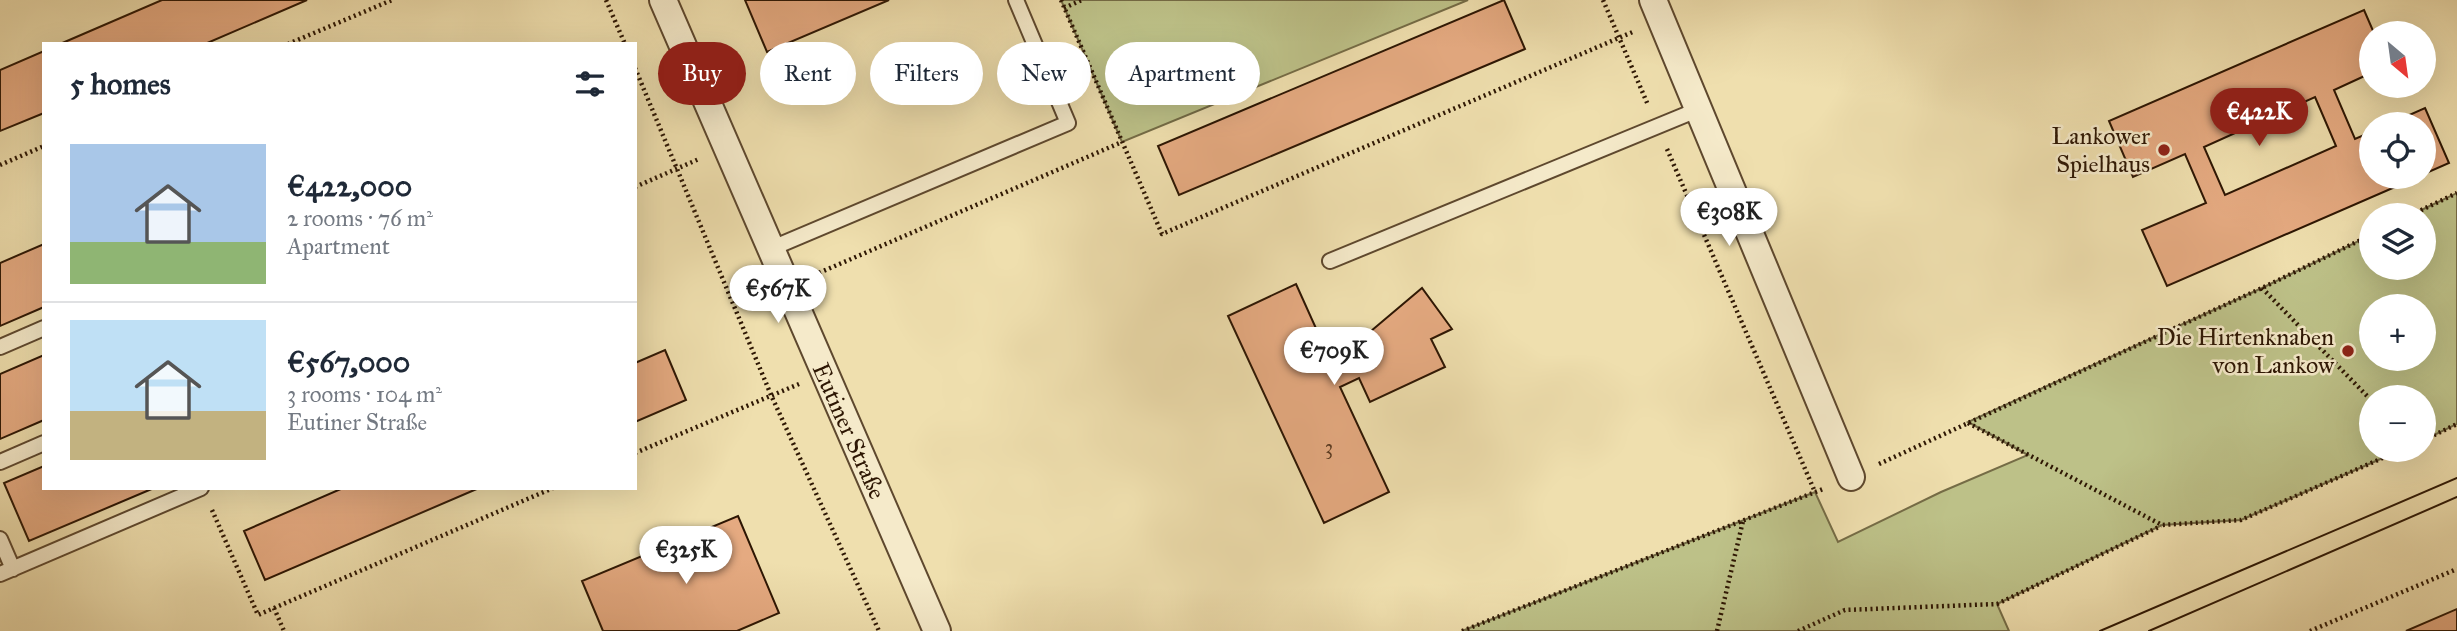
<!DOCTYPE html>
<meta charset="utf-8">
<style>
:root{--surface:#fff;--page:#f2f2f3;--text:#1f2937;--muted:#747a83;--line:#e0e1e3;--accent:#8f2418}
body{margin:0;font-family:"IM FELL Great Primer",serif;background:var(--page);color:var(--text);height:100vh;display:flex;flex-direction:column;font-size:26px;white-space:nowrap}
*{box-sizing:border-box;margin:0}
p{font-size:23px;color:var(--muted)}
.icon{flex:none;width:38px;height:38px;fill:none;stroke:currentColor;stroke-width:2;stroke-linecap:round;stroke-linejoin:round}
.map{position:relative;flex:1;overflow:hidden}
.details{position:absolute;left:42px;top:42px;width:595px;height:448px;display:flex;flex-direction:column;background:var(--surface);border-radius:0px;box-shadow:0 7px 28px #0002}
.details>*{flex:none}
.hud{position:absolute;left:658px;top:42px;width:665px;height:63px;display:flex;gap:14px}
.needle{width:46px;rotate:151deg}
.buttons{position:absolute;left:2359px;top:21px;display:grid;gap:14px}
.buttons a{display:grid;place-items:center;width:77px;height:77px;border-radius:50%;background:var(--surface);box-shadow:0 7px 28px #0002;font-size:35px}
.price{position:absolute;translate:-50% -60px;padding:0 16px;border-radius:24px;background:#fff;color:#222;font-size:23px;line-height:46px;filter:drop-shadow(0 2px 4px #0008)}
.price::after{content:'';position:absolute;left:50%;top:42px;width:21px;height:16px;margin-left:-10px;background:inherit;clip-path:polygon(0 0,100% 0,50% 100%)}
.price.current{background:var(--accent);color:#fff}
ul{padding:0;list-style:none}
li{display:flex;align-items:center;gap:21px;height:175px;padding:0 28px}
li+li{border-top:2px solid var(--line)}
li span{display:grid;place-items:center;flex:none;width:196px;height:140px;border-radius:0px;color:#555}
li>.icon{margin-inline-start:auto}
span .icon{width:84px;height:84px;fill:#fffc;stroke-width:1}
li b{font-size:30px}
h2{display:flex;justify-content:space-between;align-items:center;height:84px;padding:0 28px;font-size:30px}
.chip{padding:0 24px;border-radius:32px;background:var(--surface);box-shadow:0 7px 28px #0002;font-size:24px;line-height:63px}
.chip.current{background:var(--accent);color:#fff}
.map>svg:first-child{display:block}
</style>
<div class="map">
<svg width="2457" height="631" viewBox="0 0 2457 631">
<rect width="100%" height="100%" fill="#efdfae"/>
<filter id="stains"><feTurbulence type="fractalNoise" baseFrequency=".00286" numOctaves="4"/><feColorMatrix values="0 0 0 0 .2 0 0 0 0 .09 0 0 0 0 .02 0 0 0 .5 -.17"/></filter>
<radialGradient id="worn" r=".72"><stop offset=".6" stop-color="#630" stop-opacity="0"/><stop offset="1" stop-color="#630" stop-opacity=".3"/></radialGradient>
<path fill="#bdc188" stroke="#756c46" stroke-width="2" fill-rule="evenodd" d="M1061,0H1468L1122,142Z
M2457,193V424L2424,440V397H2371V450H2401L2241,520L2162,525L1997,604L2009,631H1462L1815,492L1838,542L1941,492L2028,455L1968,422L2262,288L2371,235V268H2424V215H2411ZM2371,306H2424V359H2371Z"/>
<path fill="#e5aa81" stroke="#2d1603" stroke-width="2" fill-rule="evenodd" d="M162,0H307L205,44H60Z
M745,0H889L767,52Z
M1504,0L1525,49L1179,195L1158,146Z
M2364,10L2374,33H2371V73L2334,90L2355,139L2371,132V177H2418L2167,286L2142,230L2206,203L2185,154L2133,177L2109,121ZM2315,97L2336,146L2225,195L2204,147Z
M44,51V113L0,131V70Z
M2425,108L2449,163L2424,174V124H2389Z
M44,244V307L0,326V263Z
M1296,284L1332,364L1422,288L1452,329L1431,339L1445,367L1370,402L1359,378L1340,387L1389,492L1324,523L1228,316Z
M665,350L686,400L635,422V363Z
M44,355V420L0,439V374Z
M44,466V488H154L29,541L4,483Z
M343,488H479L265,580L244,531Z
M738,516L779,613L737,631H603L582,581Z
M2457,609V631H2406Z"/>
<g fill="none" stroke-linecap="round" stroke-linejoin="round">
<g stroke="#5e482e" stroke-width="18">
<path id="lane" d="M770,249L1068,123L1016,0
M1330,261L1697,110
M0,347L44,328
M0,462L44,443
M0,539L13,569
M0,574L201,488"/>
</g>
<g stroke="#5e482e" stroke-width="30">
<path id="street" d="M663,0L937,631
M1653,0L1851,477"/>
</g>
<path stroke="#2d1603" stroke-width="4.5" stroke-dasharray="2 3.5" stroke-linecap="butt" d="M606,0L625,44
M1061,0L1162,234L1635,31
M1603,0L1648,105
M1064,8L1082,0
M288,44L392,0
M635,68L771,395L879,631
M1667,149L1815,492
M0,165L44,146
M635,187L699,159
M2411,215L2457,193
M814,275L1122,142
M2262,288L2371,400
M1968,423L2162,525L2241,520L2401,450
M2424,440L2457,424
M635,453L799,384
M1879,464L2262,288L2371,235
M212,510L258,615L274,608L284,631
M274,608L553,488
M1462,631L1823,489
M1717,631L1743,521
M1798,631L1845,610L1997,604L2161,526
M2310,631L2457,569"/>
<use href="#lane" stroke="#f5eaca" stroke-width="14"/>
<use href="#street" stroke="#f5eaca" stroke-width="26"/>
<path stroke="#2d1603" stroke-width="2" d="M2100,631L2457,478
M2149,631L2457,497"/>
</g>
<g fill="#8f2418" stroke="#f5eaca" stroke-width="2.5">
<circle cx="2164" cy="150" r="7"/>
<circle cx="2348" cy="351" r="7"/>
</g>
<g text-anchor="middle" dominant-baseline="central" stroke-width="5" stroke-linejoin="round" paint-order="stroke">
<g font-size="21" fill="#5b3b22">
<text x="1329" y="447">3</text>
</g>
<g font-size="24" fill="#2d1603" stroke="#f5eaca" text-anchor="end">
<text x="2150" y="136">Lankower<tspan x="2150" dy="28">Spielhaus</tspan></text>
<text x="2334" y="337">Die Hirtenknaben<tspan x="2334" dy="28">von Lankow</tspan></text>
</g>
<g font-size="24" fill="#2d1603" stroke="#f5eaca">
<text transform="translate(849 431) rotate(66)">Eutiner Straße</text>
</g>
</g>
<rect width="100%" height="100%" filter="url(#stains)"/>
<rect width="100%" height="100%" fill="url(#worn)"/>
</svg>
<div class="buttons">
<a><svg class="needle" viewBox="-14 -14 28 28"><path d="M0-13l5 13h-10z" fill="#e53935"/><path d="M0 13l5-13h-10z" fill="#747a83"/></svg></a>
<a><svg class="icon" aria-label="locate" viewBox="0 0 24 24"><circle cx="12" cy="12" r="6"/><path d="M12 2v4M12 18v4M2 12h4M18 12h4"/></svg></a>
<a><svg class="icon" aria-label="layers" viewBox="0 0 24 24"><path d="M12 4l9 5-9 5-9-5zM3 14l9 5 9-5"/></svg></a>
<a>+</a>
<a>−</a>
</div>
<b class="price current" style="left:2259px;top:148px">€422K</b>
<b class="price" style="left:1729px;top:248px">€308K</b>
<b class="price" style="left:778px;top:325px">€567K</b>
<b class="price" style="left:1334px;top:387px">€709K</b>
<b class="price" style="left:686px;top:586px">€325K</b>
<div class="hud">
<a class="chip current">Buy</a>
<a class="chip">Rent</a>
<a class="chip">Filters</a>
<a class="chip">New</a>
<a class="chip">Apartment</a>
</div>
<section class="details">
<h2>5 homes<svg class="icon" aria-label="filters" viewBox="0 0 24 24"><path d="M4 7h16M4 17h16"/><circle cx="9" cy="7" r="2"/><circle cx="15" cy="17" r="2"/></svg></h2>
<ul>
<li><span style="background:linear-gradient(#a9c7e8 70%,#8fb573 0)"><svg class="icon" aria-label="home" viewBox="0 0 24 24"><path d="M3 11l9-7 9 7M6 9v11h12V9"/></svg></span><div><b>€422,000</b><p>2 rooms · 76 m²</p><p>Apartment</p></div></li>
<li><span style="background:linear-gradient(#bfe0f5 65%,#c2b280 0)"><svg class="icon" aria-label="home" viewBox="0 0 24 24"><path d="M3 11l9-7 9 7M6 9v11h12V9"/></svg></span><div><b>€567,000</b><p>3 rooms · 104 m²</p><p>Eutiner Straße</p></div></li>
</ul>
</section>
</div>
